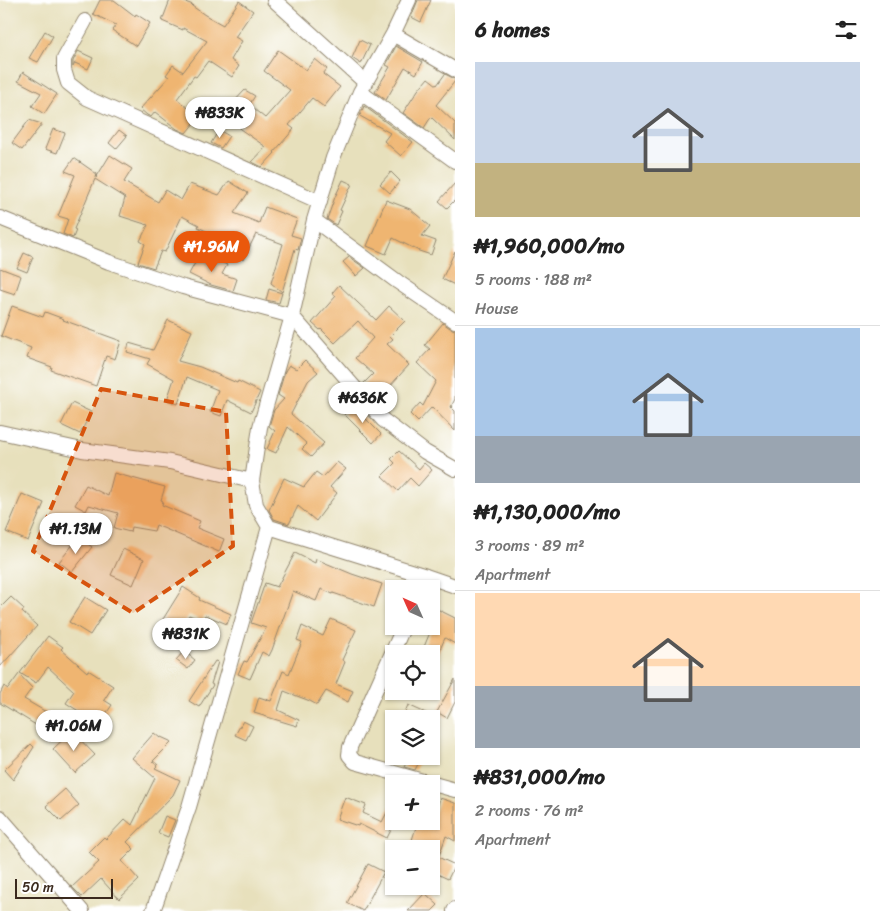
<!DOCTYPE html>
<meta charset="utf-8">
<style>
:root{--surface:#fff;--page:#f6f6f6;--text:#222;--muted:#767676;--line:#e0e0e0;--accent:#ea580c}
body{margin:0;font-family:Sriracha,sans-serif;background:var(--page);color:var(--text);height:100vh;display:flex;flex-direction:column;font-size:19px;white-space:nowrap}
*{box-sizing:border-box;margin:0}
p{font-size:16px;color:var(--muted)}
.icon{flex:none;width:28px;height:28px;fill:none;stroke:currentColor;stroke-width:2;stroke-linecap:round;stroke-linejoin:round}
.map{position:relative;flex:1;overflow:hidden}
.panel{display:flex;flex-direction:column;background:var(--surface);width:425px}
.panel>*{flex:none}
.needle{width:32px;rotate:315deg}
.buttons{position:absolute;left:385px;top:580px;display:grid;gap:10px}
.buttons a{display:grid;place-items:center;width:55px;height:55px;border-radius:0px;background:var(--surface);box-shadow:0 1px 4px #0004;font-size:25px}
.scale{position:absolute;left:15px;bottom:12px;width:98px;box-sizing:border-box;padding-left:5px;border:2px solid #3b2a1e;border-top:0;font-size:14px;line-height:18px;white-space:nowrap;color:#3b2a1e;-webkit-text-stroke:4px #fff;paint-order:stroke}
.price{position:absolute;translate:-50% -42px;padding:0 11px;border-radius:18px;background:#fff;color:#222;font-size:16px;line-height:32px;filter:drop-shadow(0 1px 2px #0008)}
.price::after{content:'';position:absolute;left:50%;top:30px;width:15px;height:11px;margin-left:-8px;background:inherit;clip-path:polygon(0 0,100% 0,50% 100%)}
.price.current{background:var(--accent);color:#fff}
ul{padding:0;list-style:none}
li{display:grid;align-content:center;gap:10px;height:265px;padding:0 20px}
li+li{border-top:1px solid var(--line)}
li span{display:grid;place-items:center;height:155px;border-radius:0px;color:#555}
li>.icon{margin-inline-start:auto}
span .icon{width:90px;height:90px;fill:#fffc;stroke-width:1}
li b{font-size:21px}
h2{display:flex;justify-content:space-between;align-items:center;height:60px;padding:0 20px;font-size:21px}
main{display:flex;flex:1;min-height:0}
.map>svg:first-child{display:block}
</style>
<main>
<div class="map">
<svg width="455" height="911" viewBox="0 0 455 911">
<rect width="100%" height="100%" fill="#fff"/>
<filter id="ink" filterUnits="userSpaceOnUse"><feTurbulence type="fractalNoise" baseFrequency=".02" numOctaves="2"/><feDisplacementMap in="SourceGraphic" scale="10" xChannelSelector="R" yChannelSelector="G"/><feConvolveMatrix kernelMatrix="1 2 1 2 8 2 1 2 1" color-interpolation-filters="sRGB"/></filter>
<filter id="wash" filterUnits="userSpaceOnUse"><feTurbulence type="fractalNoise" baseFrequency=".0096" numOctaves="4" result="noise"/><feDisplacementMap in="SourceGraphic" scale="20" xChannelSelector="R" yChannelSelector="G"/><feGaussianBlur stdDeviation="1.12" result="paint"/><feColorMatrix in="noise" values="0 0 0 0 0 0 0 0 0 0 0 0 0 0 0 0 0 1.4 0 .05"/><feComposite in="paint" operator="in"/></filter>
<g filter="url(#wash)">
<rect width="100%" height="100%" fill="#e7e0bc"/>
<g id="blocks">
<path fill="#efb571" d="M100,0H114L135,16L136,14L150,23L136,46L112,30L116,25L93,14Z
M170,0H180L193,5L192,6L205,15L223,25L239,1L253,11L235,37L242,41L231,60L239,66L232,77L208,61L196,77L194,76L177,99L199,117L186,133L177,129L155,112L151,117L147,115L140,109L169,77L166,75L173,65L183,72L207,41L183,28V30L162,21Z
M418,0H431L421,22L411,17Z
M45,31L53,36L38,62L29,58Z
M360,40L370,45L361,64L352,58Z
M396,46L423,62L416,74L405,67L386,100L375,92L390,67L386,65Z
M278,50L306,70L315,59L327,69L323,74L340,87L324,107L312,98L289,125L294,129L274,152L275,153L262,167L252,162L266,147L240,129L247,119L231,105L245,90L255,96L249,105L265,118L290,90L264,71Z
M78,51L93,58L88,69L75,63L73,67V61Z
M23,72L57,94L44,114L32,106L41,93L18,81Z
M445,74L455,79V81L436,105L455,123V140L431,117L424,128L403,113L418,90L428,78L437,85Z
M364,106L413,142L401,156L384,141L390,133L360,116Z
M29,120L42,124L22,150L12,143Z
M53,129L65,133L57,153L45,149Z
M119,130L127,136L116,149L109,143Z
M219,130L229,136L221,148L211,143Z
M110,155L132,169L124,182L158,202L165,190L181,200L190,184L219,195L229,181L248,193L234,213L259,223L265,207L297,219L291,235L301,238L298,250L295,249L282,292L271,283L283,244L256,234L243,260L234,252L238,247L198,227L199,225L182,216L165,252L161,251L154,268L138,263L145,244L140,241L148,225L120,216L125,198L95,179L74,229L76,230L73,238L63,234L68,219L58,216L75,175L65,171L74,158L97,174L96,178Z
M391,172L400,181L390,193L380,184Z
M343,180L352,184L340,210L342,211L336,225L327,219L335,197Z
M455,183V200L447,208L439,201Z
M386,200L410,209L430,226L422,236L436,241L431,255L419,251L393,238L386,254L367,246Z
M455,251V285L442,279Z
M201,252L227,265L222,274L237,279L233,291L211,285L189,274Z
M24,253L33,257L27,272L17,268Z
M349,257L365,268L356,276L343,262Z
M0,268L21,276L15,294L0,289Z
M339,285L376,320L389,306L405,321L390,336L393,339L387,344L409,365L378,399L363,384L373,374L355,358L373,338L358,321L335,343L321,329L320,330L312,323L336,296L332,293Z
M269,289L282,293L279,303L266,300Z
M12,306L43,317L45,312L64,319L63,320L121,341L115,359L106,356L96,386L51,370L52,367L27,358L31,348L1,336Z
M168,320L192,331L178,361L200,367L237,383L238,381L260,392L251,412L227,400L221,416L210,412L218,390L187,377L178,404L167,400L174,379L147,364L150,359L127,352L129,343L153,350Z
M443,323L450,328L455,330V399L451,407L455,411V431L432,407L418,422L410,414L420,403L423,406L436,381L417,363L430,349L425,345Z
M305,360L318,372L308,381L291,414L324,443L311,457L302,449L307,444L288,427L276,453L267,449L275,431L269,426L274,410L284,399L278,395L285,371L289,365L296,369Z
M72,403L91,412L80,434L61,425Z
M353,406L381,434L373,443L344,414Z
M399,451L419,469L424,463L432,470L418,486L410,478L398,491L382,476L395,463L391,459Z
M337,462L346,469L330,487L337,493L316,521L298,506L289,524L274,519L269,510L284,478L304,487L316,472L323,477Z
M114,473L165,487L161,500L163,501L162,505L200,521L197,528L224,539L219,552L156,525L154,531L131,527L130,532L114,528L118,513L89,505L86,511L75,505L86,485L108,496Z
M22,494L44,503L28,541L6,532Z
M79,537L92,547L72,572L59,562Z
M123,549L144,559L133,585L111,575Z
M295,553L315,563L316,559L352,574L382,584L374,607L333,593V594L321,589L316,601L293,591L272,650L269,656L262,652L250,679L238,674L244,661L247,662L266,628L251,623L265,583L277,587Z
M183,587L200,598L199,600L231,614L227,624L205,615L202,621L189,615L177,634L160,624Z
M11,597L24,609L22,612L37,626L0,667V608Z
M85,597L106,610L90,635L69,622Z
M431,606L455,618V644L445,638L438,654H421L431,630Z
M331,619L356,630L342,660L345,662L336,684L353,691L348,702L326,691L317,705L310,701L284,691L278,710L299,720L297,726L254,713L259,697L271,701L283,671L289,674L302,642L297,640L302,626L323,636Z
M48,636L63,647L61,649L87,672L88,670L113,686L104,700L112,705L99,724L66,703L74,691L48,667L36,683L20,673Z
M184,651L195,660L188,669L176,660Z
M215,661L218,662L211,684L213,685L199,707L189,701Z
M19,674L32,688L24,699L53,716L44,730L0,703V694L4,686L8,689Z
M455,679V702L447,718L437,712Z
M408,705L439,719H402Z
M243,721L253,726L246,740L235,735Z
M72,731L95,755L75,773L53,749Z
M154,733L160,738L161,737L172,742L153,761L158,765L155,768L180,780L173,795L127,842L134,849L122,861L139,880L119,899L101,879L82,897L72,887L99,862L89,852L104,837L106,839L125,819L132,825L155,778L132,758Z
M31,744L34,747L13,780L4,770Z
M410,756H422L415,770L404,767Z
M65,789L79,805L61,821L46,806Z
M345,797L366,805L363,813L382,822L394,799V824L387,838L359,824L358,826L337,819Z
M440,798L455,803V841L446,836L439,856L431,853V849H421L423,844L412,840L418,821H432Z
M165,816L175,820L168,837L158,833Z
M438,857L455,865L448,879L431,871Z
M368,864L384,872L363,911L347,903Z
M425,893L438,905L432,911H408Z"/>
</g>
</g>
<g filter="url(#ink)">
<use href="#blocks" fill-opacity="0" stroke="#91856d" stroke-width="1"/>
<g fill="none" stroke-linecap="round" stroke-linejoin="round">
<g stroke="#91856d" stroke-width="16">
<path id="street" d="M274,0L366,83
M85,21L64,59V70L68,83L87,98L320,202
M393,34L455,70
M360,92L455,161
M0,218L109,262L183,287L292,316L383,420L425,452L455,469
M314,220L398,282L455,321
M0,432L82,450L170,462L252,481
M269,527L426,576L455,586
M421,589L426,576
M404,626L350,747L349,755L355,762L455,790
M0,817L82,911
M153,911L189,807L269,527L256,505L252,481L260,427L292,316L314,220L333,158L360,92L393,34L409,0
M454,911L455,909"/>
</g>
<use href="#street" stroke="#fff" stroke-width="14"/>
</g>
</g>
<path fill="#d7540e" fill-opacity="0.2" stroke="#d7540e" stroke-width="4" stroke-dasharray="10 6" stroke-linejoin="round" d="M101,389L226,412L233,546L133,613L33,551Z"/>
</svg>
<div class="buttons">
<a><svg class="needle" viewBox="-14 -14 28 28"><path d="M0-13l5 13h-10z" fill="#e53935"/><path d="M0 13l5-13h-10z" fill="#767676"/></svg></a>
<a><svg class="icon" aria-label="locate" viewBox="0 0 24 24"><circle cx="12" cy="12" r="6"/><path d="M12 2v4M12 18v4M2 12h4M18 12h4"/></svg></a>
<a><svg class="icon" aria-label="layers" viewBox="0 0 24 24"><path d="M12 4l9 5-9 5-9-5zM3 14l9 5 9-5"/></svg></a>
<a>+</a>
<a>−</a>
</div>
<div class="scale">50 m</div>
<b class="price" style="left:220px;top:139px">₦833K</b>
<b class="price current" style="left:212px;top:273px">₦1.96M</b>
<b class="price" style="left:363px;top:424px">₦636K</b>
<b class="price" style="left:76px;top:555px">₦1.13M</b>
<b class="price" style="left:186px;top:660px">₦831K</b>
<b class="price" style="left:74px;top:752px">₦1.06M</b>
</div>
<section class="panel">
<h2>6 homes<svg class="icon" aria-label="filters" viewBox="0 0 24 24"><path d="M4 7h16M4 17h16"/><circle cx="9" cy="7" r="2"/><circle cx="15" cy="17" r="2"/></svg></h2>
<ul>
<li><span style="background:linear-gradient(#c9d6e8 65%,#c2b280 0)"><svg class="icon" aria-label="home" viewBox="0 0 24 24"><path d="M3 11l9-7 9 7M6 9v11h12V9"/></svg></span><div><b>₦1,960,000/mo</b><p>5 rooms · 188 m²</p><p>House</p></div></li>
<li><span style="background:linear-gradient(#a9c7e8 70%,#9aa5b1 0)"><svg class="icon" aria-label="home" viewBox="0 0 24 24"><path d="M3 11l9-7 9 7M6 9v11h12V9"/></svg></span><div><b>₦1,130,000/mo</b><p>3 rooms · 89 m²</p><p>Apartment</p></div></li>
<li><span style="background:linear-gradient(#ffd9b3 60%,#9aa5b1 0)"><svg class="icon" aria-label="home" viewBox="0 0 24 24"><path d="M3 11l9-7 9 7M6 9v11h12V9"/></svg></span><div><b>₦831,000/mo</b><p>2 rooms · 76 m²</p><p>Apartment</p></div></li>
</ul>
</section>
</main>
